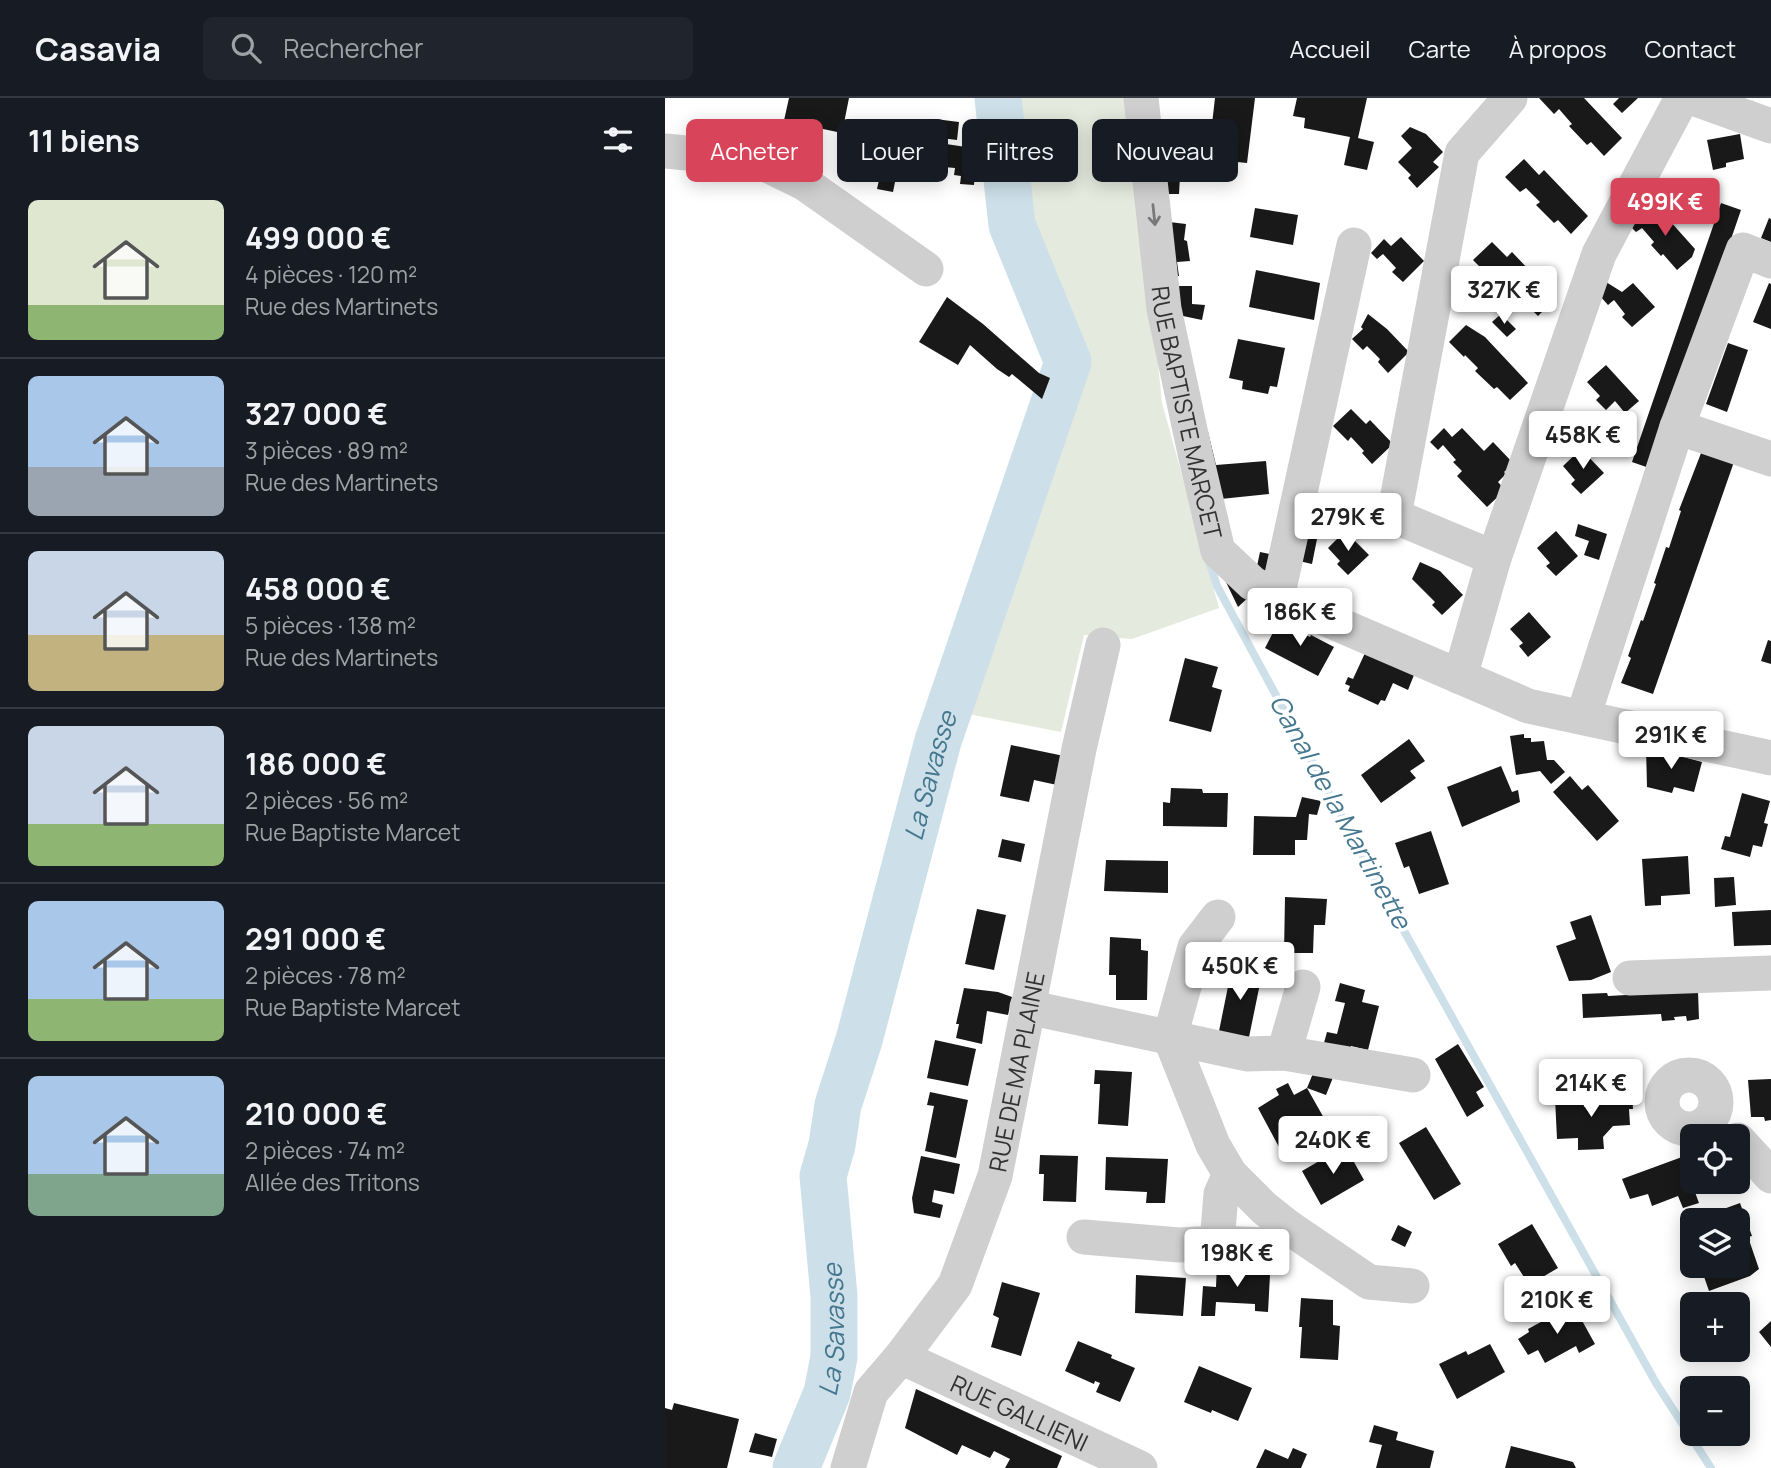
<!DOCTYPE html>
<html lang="fr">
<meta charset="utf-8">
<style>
:root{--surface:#171b24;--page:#20242c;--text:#f1f3f6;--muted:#9ea1a6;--line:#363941;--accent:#d84459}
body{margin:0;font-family:Manrope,sans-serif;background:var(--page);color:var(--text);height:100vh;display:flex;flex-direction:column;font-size:26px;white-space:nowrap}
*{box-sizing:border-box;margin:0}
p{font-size:23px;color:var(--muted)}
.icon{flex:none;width:38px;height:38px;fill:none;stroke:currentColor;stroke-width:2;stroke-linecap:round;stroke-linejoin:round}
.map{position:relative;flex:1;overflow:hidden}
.details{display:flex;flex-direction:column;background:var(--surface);width:665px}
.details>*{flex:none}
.banner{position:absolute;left:21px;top:21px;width:665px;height:63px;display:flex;gap:14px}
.buttons{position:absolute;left:1015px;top:1026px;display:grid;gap:14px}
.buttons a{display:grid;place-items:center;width:70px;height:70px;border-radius:10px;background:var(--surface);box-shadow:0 4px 18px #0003;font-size:35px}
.price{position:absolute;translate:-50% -60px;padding:0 16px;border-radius:7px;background:#fff;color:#222;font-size:23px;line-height:46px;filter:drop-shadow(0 2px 4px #0008)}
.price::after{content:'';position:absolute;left:50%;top:42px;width:21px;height:16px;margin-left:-10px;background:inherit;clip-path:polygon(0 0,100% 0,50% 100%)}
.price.current{background:var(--accent);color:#fff}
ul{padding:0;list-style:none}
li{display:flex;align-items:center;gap:21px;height:175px;padding:0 28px}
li+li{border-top:2px solid var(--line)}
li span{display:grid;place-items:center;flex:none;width:196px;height:140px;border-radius:10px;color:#555}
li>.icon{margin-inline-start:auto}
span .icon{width:84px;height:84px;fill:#fffc;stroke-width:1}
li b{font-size:30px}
h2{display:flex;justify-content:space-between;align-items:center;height:84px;padding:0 28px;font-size:30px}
.pill{padding:0 24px;border-radius:10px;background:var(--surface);box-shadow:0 4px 18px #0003;font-size:24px;line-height:63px}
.pill.current{background:var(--accent);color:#fff}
header{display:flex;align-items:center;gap:42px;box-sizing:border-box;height:98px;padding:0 35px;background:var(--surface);border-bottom:2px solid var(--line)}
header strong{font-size:33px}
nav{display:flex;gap:38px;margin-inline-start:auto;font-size:24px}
.search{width:490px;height:63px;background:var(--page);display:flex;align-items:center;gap:18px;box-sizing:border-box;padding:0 24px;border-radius:10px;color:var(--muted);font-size:26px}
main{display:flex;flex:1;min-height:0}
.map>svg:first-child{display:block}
</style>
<header>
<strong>Casavia</strong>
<div class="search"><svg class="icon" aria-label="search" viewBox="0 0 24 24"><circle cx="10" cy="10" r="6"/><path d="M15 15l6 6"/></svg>Rechercher</div>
<nav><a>Accueil</a><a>Carte</a><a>À propos</a><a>Contact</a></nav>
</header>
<main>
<section class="details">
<h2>11 biens<svg class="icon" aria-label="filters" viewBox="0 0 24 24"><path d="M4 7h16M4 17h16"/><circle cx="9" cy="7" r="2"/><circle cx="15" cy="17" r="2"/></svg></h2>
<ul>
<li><span style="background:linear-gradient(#dfe7d0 75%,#8fb573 0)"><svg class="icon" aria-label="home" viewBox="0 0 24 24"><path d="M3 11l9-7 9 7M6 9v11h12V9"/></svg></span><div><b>499 000 €</b><p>4 pièces · 120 m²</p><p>Rue des Martinets</p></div></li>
<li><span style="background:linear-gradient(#a9c7e8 65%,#9aa5b1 0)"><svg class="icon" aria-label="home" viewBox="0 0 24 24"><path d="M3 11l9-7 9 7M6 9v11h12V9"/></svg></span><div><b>327 000 €</b><p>3 pièces · 89 m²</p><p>Rue des Martinets</p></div></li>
<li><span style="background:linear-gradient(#c9d6e8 60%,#c2b280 0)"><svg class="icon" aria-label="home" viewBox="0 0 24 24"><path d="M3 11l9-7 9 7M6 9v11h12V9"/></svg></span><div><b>458 000 €</b><p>5 pièces · 138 m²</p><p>Rue des Martinets</p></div></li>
<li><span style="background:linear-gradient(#c9d6e8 70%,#8fb573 0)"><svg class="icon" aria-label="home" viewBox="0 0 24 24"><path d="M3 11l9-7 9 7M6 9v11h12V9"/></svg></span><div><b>186 000 €</b><p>2 pièces · 56 m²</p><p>Rue Baptiste Marcet</p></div></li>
<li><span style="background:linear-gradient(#a9c7e8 70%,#8fb573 0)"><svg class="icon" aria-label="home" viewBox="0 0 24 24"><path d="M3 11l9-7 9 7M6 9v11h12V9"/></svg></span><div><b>291 000 €</b><p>2 pièces · 78 m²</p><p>Rue Baptiste Marcet</p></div></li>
<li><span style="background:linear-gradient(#a9c7e8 70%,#7fa58c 0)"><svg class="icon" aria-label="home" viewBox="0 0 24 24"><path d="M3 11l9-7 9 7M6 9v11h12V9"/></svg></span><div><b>210 000 €</b><p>2 pièces · 74 m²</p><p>Allée des Tritons</p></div></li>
</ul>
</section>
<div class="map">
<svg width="1106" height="1370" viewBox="0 0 1106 1370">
<rect width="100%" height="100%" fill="#fff"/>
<path fill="#e5eade" d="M345,0H466L497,305L554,510L467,541L419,537L396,634L293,614L421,265L355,124Z"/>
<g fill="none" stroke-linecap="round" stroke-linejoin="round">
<path stroke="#cde0e9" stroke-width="8" d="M544,463L552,488L714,788L991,1285L1046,1370"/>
<path stroke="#cde0e9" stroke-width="47" id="s1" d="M131,1370L162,1295L169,1259V1198L158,1078L167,1047L173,1007L194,942L273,643L403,264L347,127L333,0"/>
</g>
<path fill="#191919" d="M124,0H184L177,35L158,31L155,45L116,36Z
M550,0H590L582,65L543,61Z
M632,0H702L693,40L709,44L702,72L679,67L685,39L639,30L640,20L628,18Z
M874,0H919L957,40L939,58L926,44L922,47L904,28L907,26L894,11L889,16Z
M954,0H973L957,15L948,6Z
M270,21L294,24L292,42L268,39Z
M228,22L243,25L241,34L227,30Z
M745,29L761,36L778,54L768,64L774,69L752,90L743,80L746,77L733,64L747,50L736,38Z
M1075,36L1079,61L1061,65V69L1048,72L1042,42Z
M281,46L301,49V50L309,52V58H311L309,87L295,86L296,78L289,77L290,70L279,69Z
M222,47L239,51L235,75L232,74L228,94L212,91L214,82L209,81L211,71L216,72Z
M859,61L874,77L879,72L923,118L906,136L893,122L889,125L871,107L875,104L861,90L855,94L840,79Z
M496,74L515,78L514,96H504Z
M1035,86L1049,90L1042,109L1029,104Z
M1056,105L1076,112L987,371L967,364Z
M590,110L633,117L628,147L585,139Z
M978,111L987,121L996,113L1030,151L1027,159L1012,172L998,156L996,158L986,147L989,144L977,130L971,134L964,127Z
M1104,120L1106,121V144L1096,140Z
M504,124L521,126L519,142L522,143L525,163L512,164L514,178L502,179Z
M736,139L759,163L738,184L727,174L731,170L718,156L712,161L706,155L719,141L726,148Z
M827,144L842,159L847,154L891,200L873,218L859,204L856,207L838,189L841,186L828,172L823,177L808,162Z
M591,172L655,185L649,222L584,209Z
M941,184L957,194L968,185L990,209L967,229L957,219L960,216L949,202L943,207L935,198Z
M1104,185L1106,186V231L1088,224Z
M503,188H527V206L540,207L537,222L518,218Z
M282,199L318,226L374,275L385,280L377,301L347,276L344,279L332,271L305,247L293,267L254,244Z
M703,216L722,231L744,254L723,275L713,264L715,261L702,248L698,252L687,241L698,231L696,229Z
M836,216L851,231L842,239L827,224Z
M801,227L820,239L863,285L845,302L832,289L829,291L810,273L813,270L800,257L799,259L784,244Z
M573,241L620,250L612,289L605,288L603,296L577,291L578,283L564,280Z
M1063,245L1083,252L1062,314L1041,306Z
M941,267L974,303L960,315L950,303L941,312L931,302L935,298L922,284Z
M686,311L701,326L705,322L728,346L707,366L697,355L699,353L686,339L683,343L668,328Z
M779,330L787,339L797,330L819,353L828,344L849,366L839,374L841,376L833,384L840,392L822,409L792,378L797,373L788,364L791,362L778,347L773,352L765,344Z
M543,334L551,367L601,363L604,396L546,402Z
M1038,350L1070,361L988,596L956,585L966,560L963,558L976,522L978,523L991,486L989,485L1001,449L1004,450L1016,413L1014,412Z
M916,351L939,375L916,396L906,386L910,382L898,368Z
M913,426L942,436L934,462L919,457L924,443L910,438Z
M642,428L654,431L647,466L634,463Z
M680,433L704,457L683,477L672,466L675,463L663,450Z
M891,433L913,458L891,478L881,468L885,465L872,450Z
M595,454L614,458L605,492L589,482Z
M755,464L775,473L798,497L777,517L767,507L770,504L747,481Z
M560,482L587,496L573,509Z
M864,514L886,539L863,559L854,548L858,545L845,531Z
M614,523L645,539L646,537L669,549L653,578L600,550Z
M1103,542L1106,543V566L1096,563Z
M700,555L749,577L743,592L728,585L720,603L716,602L713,607L683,593L685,588L680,586L683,579L688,581Z
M520,560L553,569L547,589L557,592L546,634L504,623Z
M859,636V640H866V644L879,643L882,662H889L900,674L886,686L875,673L851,677L845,638Z
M744,641L760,663L745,673L751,680L716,705L696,677Z
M346,647L399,658L392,687L369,682L364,704L335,698Z
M981,649L1037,664L1029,694L1009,689L1007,695L982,689Z
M836,668L847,694L853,692L855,704L797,729L782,689Z
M905,678L917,692L923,687L954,723L932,743L888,694Z
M506,690L537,691L538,695H563L562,729L498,728V704L505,705Z
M1077,695L1105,703L1099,725L1103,726L1097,749L1088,747L1085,759L1056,751L1060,738L1065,739Z
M637,699L656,703L652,717L644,716L642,742H630V757H588L589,718L631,719Z
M766,733L784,786L754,796L744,768L739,770L730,745Z
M337,741L360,746L356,764L333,759Z
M1023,758L1025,796L996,798V807L980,808L977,761Z
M441,762L503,763V795L439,793Z
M1069,779L1071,807L1050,809L1049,780Z
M620,799L662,801L660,827H649L648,855H619Z
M312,811L341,817L329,872L300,866Z
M1106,812V847L1069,848L1067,814Z
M926,817L946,874L926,882L904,883L891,848L911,841L905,824Z
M445,839L476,841V852L483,853L482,902H451V877H444Z
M569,859L599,866L582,949L552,943Z
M675,885L700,892L697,904L714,908L703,952L686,948L683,959L657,952L662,934L672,936L680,905L670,903Z
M299,890L333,894L347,899L343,917L322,913L317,946L291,940L294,926H291Z
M1033,893L1034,921L1022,923L1021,918L1009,919L1010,922L997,923L996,916L918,920L917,896L942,895L943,898Z
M270,942L311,951L303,988L262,980Z
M793,946L819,989L811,994L819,1008L802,1019L770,961Z
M651,968L671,972L661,997L642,990L664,1029L637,1045L635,1040L615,1051L593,1010L614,997L611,991L623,985L629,997L642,990Z
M430,972L467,974L463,1028L433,1026L435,986H429Z
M1106,981V1022L1100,1023L1099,1019H1086L1083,982Z
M265,994L303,1002L291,1060L260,1053L269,1008L262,1007Z
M967,997L968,1011H964L965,1027L948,1028L938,1039L939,1051L913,1052V1040L892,1041L890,1000L918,999L919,1009H925L934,998Z
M761,1029L796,1086L769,1102L734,1045Z
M680,1048L699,1082L656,1107L637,1073Z
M375,1057L413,1058L411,1104L378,1103L379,1076H374Z
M256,1058L295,1066L289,1096L269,1092L267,1104L278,1107L275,1120L249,1115L247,1100Z
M441,1059L503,1061L500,1105H481L482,1094L440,1092Z
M1017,1059L1034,1105L1018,1110L1013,1098L987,1108L983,1096L965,1101L957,1081Z
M1075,1105L1087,1138L1083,1139L1094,1171L1085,1178L1044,1193L1035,1167H1073V1122L1031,1121Z
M867,1126L893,1170L864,1187L850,1165L846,1168L833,1146Z
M733,1127L747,1134L740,1149L726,1142Z
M552,1166L594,1168V1176L605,1177L603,1214L590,1213V1206L551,1204L550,1218H536L538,1188L551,1189Z
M471,1177L521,1180L518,1218L470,1215Z
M337,1184L375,1195L356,1258L326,1249L334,1220L328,1217Z
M636,1200L668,1202V1227L675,1228L673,1262L635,1260L637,1229H634Z
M910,1210L930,1246L914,1255L911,1248L880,1265L873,1252L863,1257L853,1241L864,1234L863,1231L885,1219L887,1222Z
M1106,1223V1249L1094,1234Z
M413,1243L447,1257L446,1260L470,1270L455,1304L431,1294L435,1285L430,1283L429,1286L400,1273Z
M825,1246L840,1274L792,1301L774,1266L801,1253L803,1257Z
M534,1268L587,1290L573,1323L547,1312L546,1315L519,1304Z
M251,1291L397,1358L392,1370H340L345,1361L329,1353L325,1360L297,1347L292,1357L240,1330Z
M9,1305L74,1321L62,1370H0V1310L7,1312Z
M709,1327L733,1334L731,1342L769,1353L765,1370H711L717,1347L704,1344Z
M90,1335L112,1341L107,1359L84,1354Z
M846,1348L908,1364L911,1370H840Z
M628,1350L642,1356L636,1370H591L600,1351L623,1361Z"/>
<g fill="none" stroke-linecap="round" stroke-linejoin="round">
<g stroke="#cfcfcf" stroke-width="35">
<path id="s2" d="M476,0L499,211L530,355L553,453L587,485L612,500L863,608L1106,660"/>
<path d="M1028,0L1106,28"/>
<path d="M0,53L92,62L139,85L261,171"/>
<path d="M1012,329L1106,361"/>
<path d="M829,460L729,418L797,55L845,0"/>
<path d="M612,500L689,147"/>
<path d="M795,579L829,460L934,156L1017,0"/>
<path d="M918,619L1012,329L1078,152L1106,163"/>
<path d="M553,819L530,849L505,939L548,1047L565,1076L599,1110L623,1129L704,1184L747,1188"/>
<path d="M965,880L1106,875"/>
<path d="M362,909L582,956L619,955L748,977"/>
<path d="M619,955L638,889"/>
<circle cx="1024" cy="1004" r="27"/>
<path d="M1073,1042L1106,1078"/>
<path d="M419,1139L514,1147L552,1145L556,1096L565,1076"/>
<path d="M552,1145L601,1147L623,1129"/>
<path id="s3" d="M236,1259L475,1370"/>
<path id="s4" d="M183,1370L206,1294L236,1259L290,1187L330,1078L414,651L438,547"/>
</g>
</g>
<defs><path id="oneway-shaft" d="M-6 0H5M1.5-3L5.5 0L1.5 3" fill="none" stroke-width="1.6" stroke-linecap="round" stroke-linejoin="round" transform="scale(1.75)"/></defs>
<use stroke="#797979" href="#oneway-shaft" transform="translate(489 117) rotate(84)"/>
<g text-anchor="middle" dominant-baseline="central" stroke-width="7" stroke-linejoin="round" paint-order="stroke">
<g font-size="24" fill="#323232" stroke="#fff">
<text stroke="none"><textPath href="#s2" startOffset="318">RUE BAPTISTE MARCET</textPath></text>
<text stroke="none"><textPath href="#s4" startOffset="438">RUE DE MA PLAINE</textPath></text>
<text stroke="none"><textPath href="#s3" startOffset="131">RUE GALLIENI</textPath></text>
</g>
<g font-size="26" font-style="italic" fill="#45778f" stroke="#fff">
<text stroke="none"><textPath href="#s1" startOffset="714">La Savasse</textPath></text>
<text transform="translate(676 713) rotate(61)">Canal de la Martinette</text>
<text stroke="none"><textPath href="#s1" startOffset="145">La Savasse</textPath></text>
</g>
</g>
</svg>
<div class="buttons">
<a><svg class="icon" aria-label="locate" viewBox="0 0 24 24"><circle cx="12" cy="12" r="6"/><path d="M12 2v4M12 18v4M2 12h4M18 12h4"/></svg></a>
<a><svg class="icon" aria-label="layers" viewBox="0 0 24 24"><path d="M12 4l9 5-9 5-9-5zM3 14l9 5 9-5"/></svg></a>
<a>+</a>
<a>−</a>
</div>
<b class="price current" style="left:1000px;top:140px">499K €</b>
<b class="price" style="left:839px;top:228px">327K €</b>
<b class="price" style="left:918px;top:373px">458K €</b>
<b class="price" style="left:683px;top:455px">279K €</b>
<b class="price" style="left:635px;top:550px">186K €</b>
<b class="price" style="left:1006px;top:673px">291K €</b>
<b class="price" style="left:575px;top:904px">450K €</b>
<b class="price" style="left:926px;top:1021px">214K €</b>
<b class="price" style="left:668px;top:1078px">240K €</b>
<b class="price" style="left:572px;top:1191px">198K €</b>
<b class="price" style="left:892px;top:1238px">210K €</b>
<div class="banner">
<a class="pill current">Acheter</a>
<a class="pill">Louer</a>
<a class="pill">Filtres</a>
<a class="pill">Nouveau</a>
</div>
</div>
</main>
